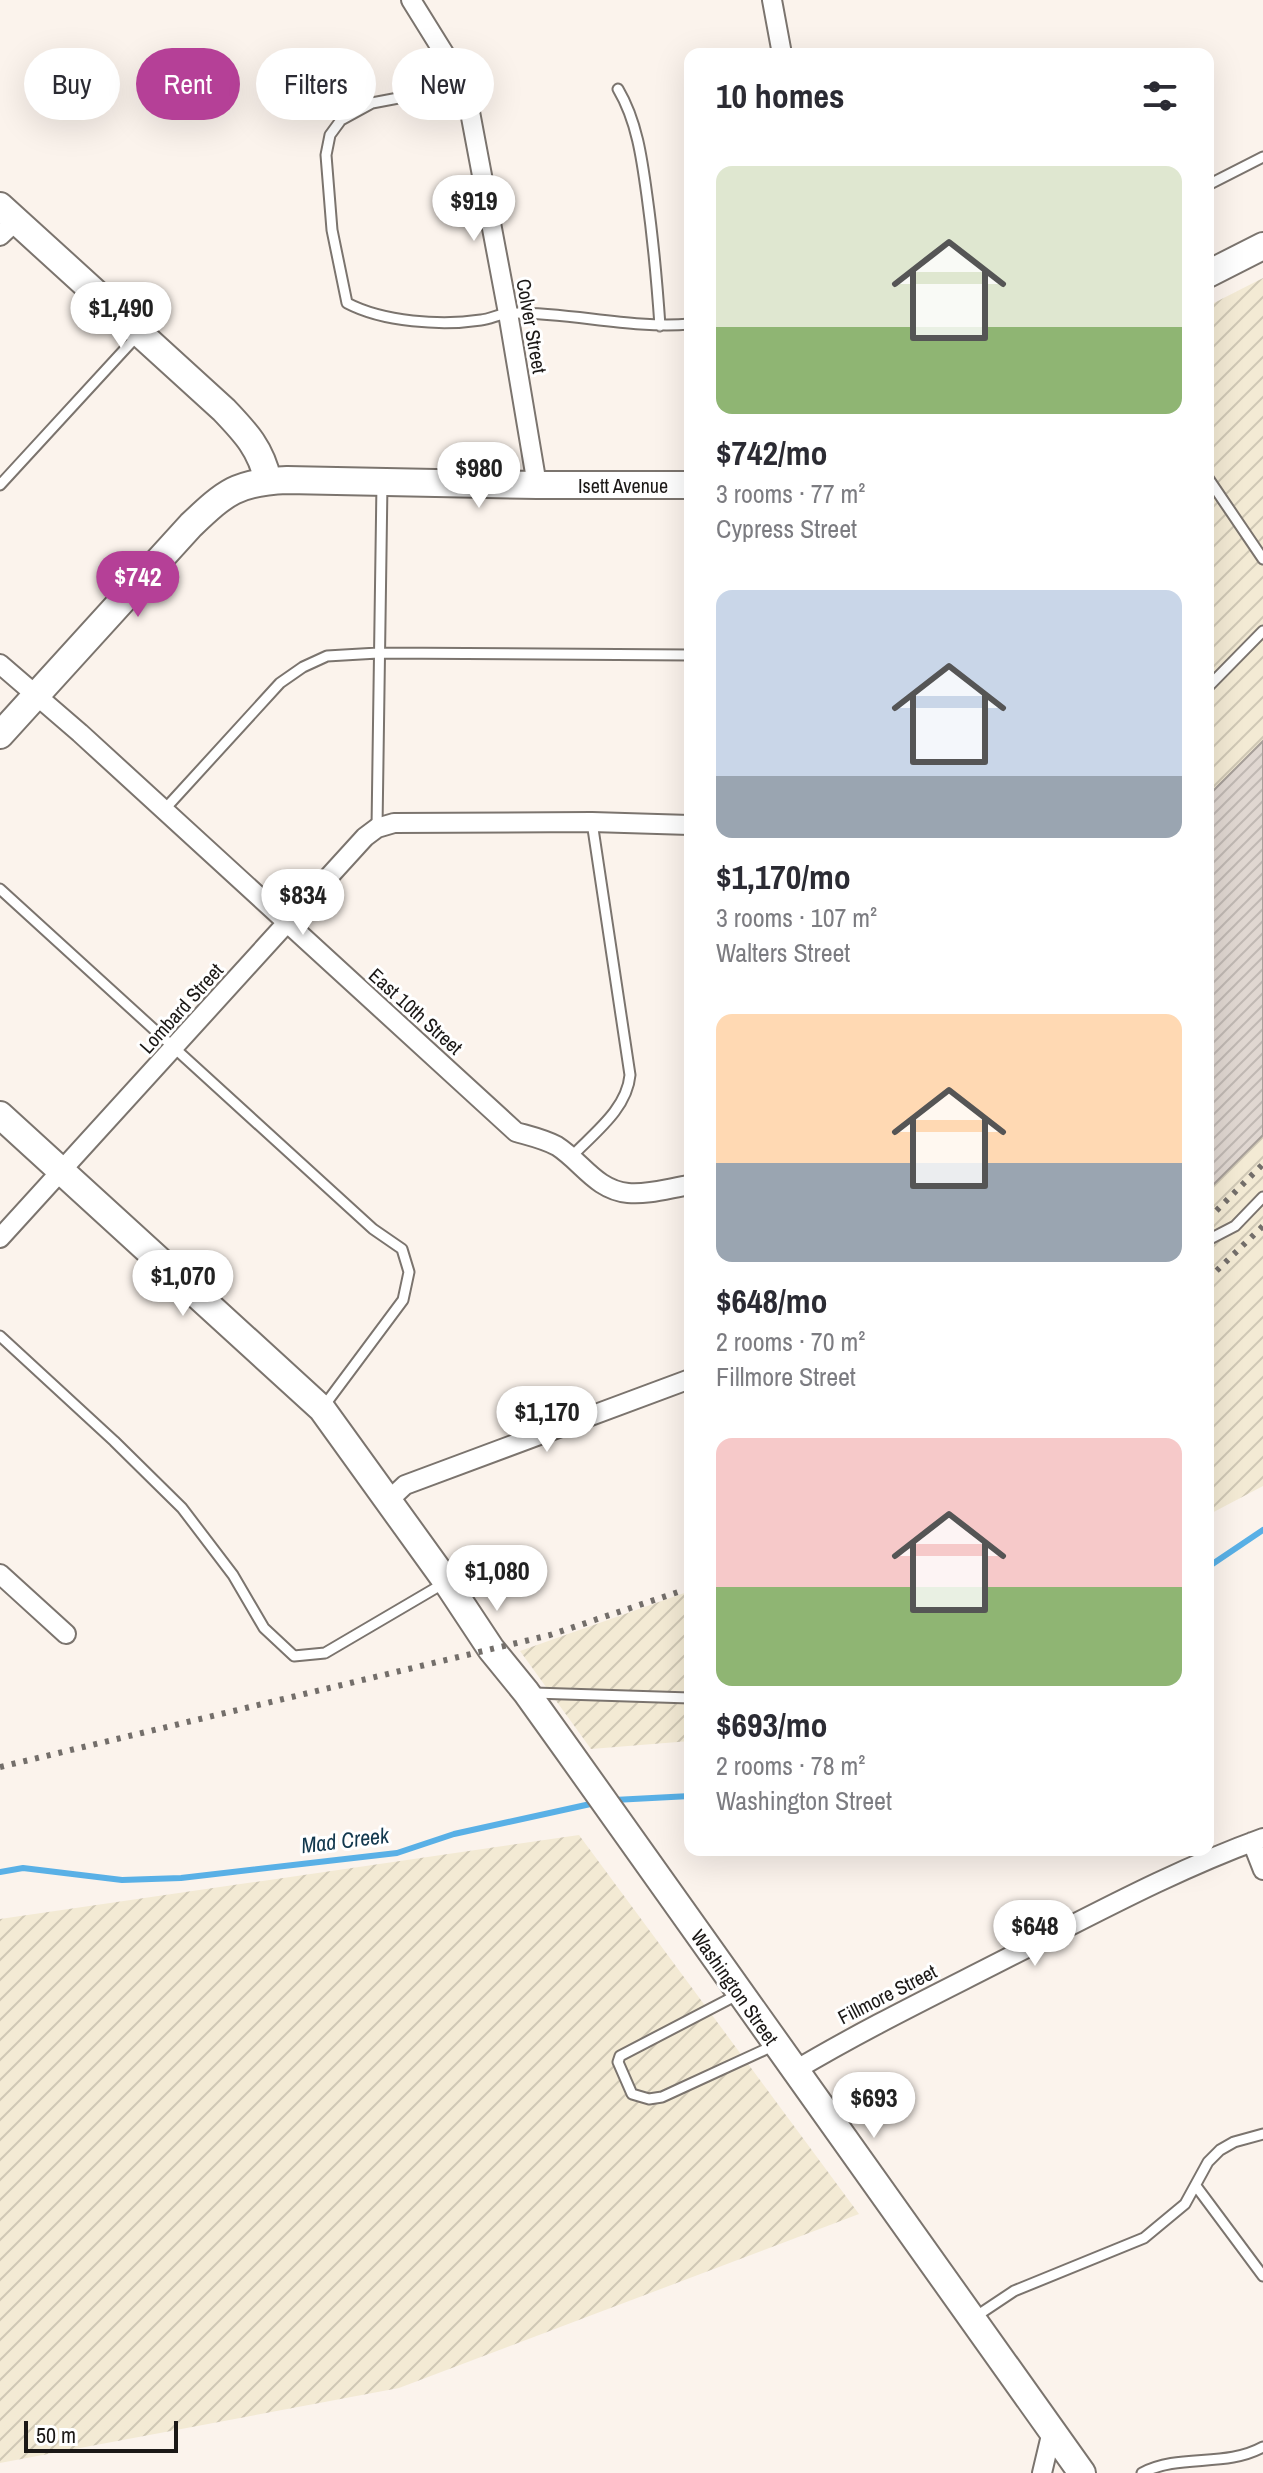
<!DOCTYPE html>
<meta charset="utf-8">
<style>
:root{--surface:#fff;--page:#f2f2f3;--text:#2b2b33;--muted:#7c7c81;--accent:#b54097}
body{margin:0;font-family:"Archivo Narrow",sans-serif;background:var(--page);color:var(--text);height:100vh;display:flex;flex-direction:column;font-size:30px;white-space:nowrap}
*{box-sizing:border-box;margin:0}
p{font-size:26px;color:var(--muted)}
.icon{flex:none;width:44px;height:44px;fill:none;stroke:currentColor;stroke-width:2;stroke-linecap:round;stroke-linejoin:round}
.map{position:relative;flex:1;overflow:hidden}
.panel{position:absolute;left:684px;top:48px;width:530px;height:1808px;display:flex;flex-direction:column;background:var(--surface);border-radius:16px;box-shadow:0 8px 32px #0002}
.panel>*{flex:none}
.guide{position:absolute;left:24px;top:48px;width:540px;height:72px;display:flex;gap:16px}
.scale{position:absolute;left:24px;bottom:20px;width:154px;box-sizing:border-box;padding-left:8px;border:4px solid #1b1816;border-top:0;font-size:22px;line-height:28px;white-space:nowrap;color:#1b1816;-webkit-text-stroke:6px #fff;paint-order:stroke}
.price{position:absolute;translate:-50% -68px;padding:0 18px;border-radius:28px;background:#fff;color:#222;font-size:26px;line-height:52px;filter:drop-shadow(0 2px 4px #0008)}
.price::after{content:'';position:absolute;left:50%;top:48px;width:24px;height:18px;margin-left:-12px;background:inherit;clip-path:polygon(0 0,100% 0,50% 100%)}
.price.on{background:var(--accent);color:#fff}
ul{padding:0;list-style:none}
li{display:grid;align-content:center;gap:16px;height:424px;padding:0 32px}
li span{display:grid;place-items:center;height:248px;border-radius:16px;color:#555}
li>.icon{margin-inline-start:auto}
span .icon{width:144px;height:144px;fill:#fffc;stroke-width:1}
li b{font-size:34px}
h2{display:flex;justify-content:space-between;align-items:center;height:96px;padding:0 32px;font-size:34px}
.chip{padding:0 28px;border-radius:36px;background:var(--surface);box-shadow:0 8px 32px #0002;font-size:28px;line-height:72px}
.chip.on{background:var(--accent);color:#fff}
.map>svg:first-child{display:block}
</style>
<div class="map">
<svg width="1263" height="2473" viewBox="0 0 1263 2473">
<defs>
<pattern id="industrial-furrows" width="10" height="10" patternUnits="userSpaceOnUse" patternTransform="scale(2)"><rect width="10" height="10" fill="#f3ead4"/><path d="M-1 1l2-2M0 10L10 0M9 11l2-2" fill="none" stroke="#d0c8b5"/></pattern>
<pattern id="building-hatch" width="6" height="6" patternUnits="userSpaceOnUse" patternTransform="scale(2)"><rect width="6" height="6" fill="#e0d7d1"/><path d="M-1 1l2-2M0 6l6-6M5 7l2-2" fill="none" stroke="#c0b8b3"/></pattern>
</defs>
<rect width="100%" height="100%" fill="#fbf3ec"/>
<path fill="url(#industrial-furrows)" d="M1263,278V1486L1208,1515V306Z
M690,1591V1741L591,1749L520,1651Z
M579,1835L859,2214L399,2388L0,2463V1919Z"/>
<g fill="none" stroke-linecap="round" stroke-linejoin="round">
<path stroke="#59b0e6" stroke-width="6" d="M1208,1567L1263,1530
M614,1800L690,1796
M0,1872L23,1868L122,1880L181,1878L397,1853L454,1834L595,1803"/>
</g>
<path fill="url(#building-hatch)" stroke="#a79f99" stroke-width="2" d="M1263,741V1135L1208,1190V796Z"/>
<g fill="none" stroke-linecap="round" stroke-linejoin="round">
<g stroke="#7b746e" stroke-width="13">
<path id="lane" d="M462,86L372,103L341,120L330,135L326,155L332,230L347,303C383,322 441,326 481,320C491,319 501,313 511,313C571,312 630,329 690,324
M618,89C637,121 642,159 647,196C653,239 657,282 660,326
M1208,185L1263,157
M1208,478L1263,559
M0,485L137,336
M1208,687L1263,631
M164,810L280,683L303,667L327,656L378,653L690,655
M377,828L382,483
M0,889L373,1229L402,1249L409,1272L403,1300L324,1406
M571,1157C594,1133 627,1109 630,1075L592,822
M1208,1240L1235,1226L1263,1197
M0,1336L114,1441L182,1508L233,1575L264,1628L294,1656L325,1653L446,1582
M534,1693L690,1698
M737,1995L620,2056L618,2062L632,2094L649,2099L662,2097L775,2045
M1196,2186L1263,2276
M975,2317L1014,2291L1144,2238L1185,2204L1208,2162L1220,2150L1234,2142L1263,2134
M1142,2473C1180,2453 1225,2468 1263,2447"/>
</g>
<g stroke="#7b746e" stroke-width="22">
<path id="street" d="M411,0L457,74L467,96L508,313L537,485
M772,0L782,54
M0,236L16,221
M0,664L80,733L516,1132C530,1136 544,1139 557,1146C582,1162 596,1190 628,1193C648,1195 670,1188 690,1185
M0,1238L365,837L377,828L394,823L592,822L690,825
M388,1501L405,1485L690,1379
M0,1574L66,1634
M1252,1842L1263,1870
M794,2071C866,2028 941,1992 1015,1954C1096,1913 1177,1869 1263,1838
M1042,2473L1052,2431"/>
</g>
<g stroke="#7b746e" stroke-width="30">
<path id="secondary" d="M0,206L224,410C246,433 261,449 268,481
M1208,274L1263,246
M0,735L191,525C226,492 237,482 287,480L537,485H690
M0,1115L322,1409L446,1581L491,1649L526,1692L569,1752L1082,2473"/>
</g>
<use href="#lane" stroke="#fff" stroke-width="9"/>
<use href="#street" stroke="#fff" stroke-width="18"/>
<use href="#secondary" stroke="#fff" stroke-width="26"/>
<path stroke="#736e6a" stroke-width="6" stroke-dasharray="4 8" stroke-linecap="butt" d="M1208,1219L1263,1164
M1208,1279L1263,1226
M0,1767L550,1635L690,1588"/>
</g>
<g text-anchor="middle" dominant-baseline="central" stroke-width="6" stroke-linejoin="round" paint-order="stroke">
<g font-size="20" fill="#1b1816" stroke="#fff">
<text transform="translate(532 326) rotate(80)">Colver Street</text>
<text x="623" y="485">Isett Avenue</text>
<text transform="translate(181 1008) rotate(-48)">Lombard Street</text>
<text transform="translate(416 1011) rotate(42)">East 10th Street</text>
<text transform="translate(735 1987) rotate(55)">Washington Street</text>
<text transform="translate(887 1994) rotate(-27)">Fillmore Street</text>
</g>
<g font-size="22" font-style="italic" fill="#12384e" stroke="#fff">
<text transform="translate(345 1840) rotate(-7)">Mad Creek</text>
</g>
</g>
</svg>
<div class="scale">50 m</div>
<b class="price" style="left:474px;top:243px">$919</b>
<b class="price" style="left:121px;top:350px">$1,490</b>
<b class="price" style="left:479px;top:510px">$980</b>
<b class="price on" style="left:138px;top:619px">$742</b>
<b class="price" style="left:303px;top:937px">$834</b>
<b class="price" style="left:183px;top:1318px">$1,070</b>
<b class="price" style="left:547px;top:1454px">$1,170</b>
<b class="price" style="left:497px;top:1613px">$1,080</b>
<b class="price" style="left:1035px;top:1968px">$648</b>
<b class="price" style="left:874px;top:2140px">$693</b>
<div class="guide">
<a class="chip">Buy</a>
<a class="chip on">Rent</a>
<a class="chip">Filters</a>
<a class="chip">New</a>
</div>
<section class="panel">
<h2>10 homes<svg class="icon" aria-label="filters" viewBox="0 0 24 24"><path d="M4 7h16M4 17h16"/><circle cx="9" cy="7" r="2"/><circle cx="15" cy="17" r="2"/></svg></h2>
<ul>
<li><span style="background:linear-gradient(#dfe7d0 65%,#8fb573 0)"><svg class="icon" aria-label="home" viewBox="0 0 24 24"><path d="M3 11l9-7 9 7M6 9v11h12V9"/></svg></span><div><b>$742/mo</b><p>3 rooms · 77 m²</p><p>Cypress Street</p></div></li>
<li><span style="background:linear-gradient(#c9d6e8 75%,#9aa5b1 0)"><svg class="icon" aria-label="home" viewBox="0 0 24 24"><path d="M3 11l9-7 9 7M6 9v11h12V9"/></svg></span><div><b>$1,170/mo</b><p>3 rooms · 107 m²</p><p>Walters Street</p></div></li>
<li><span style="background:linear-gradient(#ffd9b3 60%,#9aa5b1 0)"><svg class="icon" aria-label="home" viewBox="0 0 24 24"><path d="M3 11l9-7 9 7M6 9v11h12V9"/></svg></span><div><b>$648/mo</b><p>2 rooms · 70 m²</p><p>Fillmore Street</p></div></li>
<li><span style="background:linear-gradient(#f6c9c9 60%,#8fb573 0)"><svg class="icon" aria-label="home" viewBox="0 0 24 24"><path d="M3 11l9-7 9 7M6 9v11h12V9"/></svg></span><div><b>$693/mo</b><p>2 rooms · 78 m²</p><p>Washington Street</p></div></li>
</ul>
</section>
</div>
